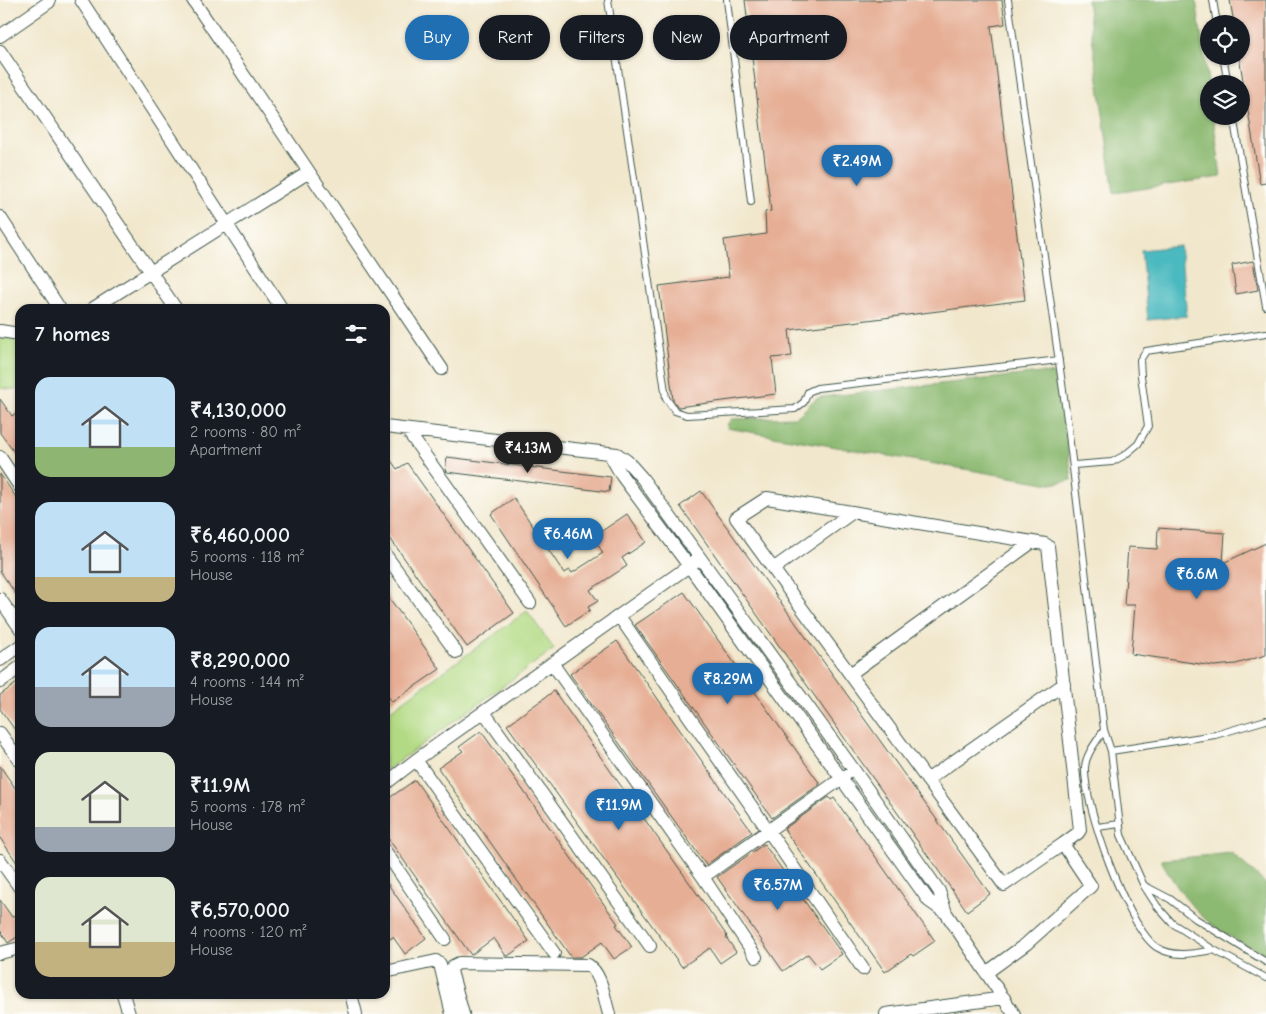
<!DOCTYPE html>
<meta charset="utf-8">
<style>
:root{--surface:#171b24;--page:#242831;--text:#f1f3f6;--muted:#9ea1a6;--accent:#1f6fb2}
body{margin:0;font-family:"Comic Neue",sans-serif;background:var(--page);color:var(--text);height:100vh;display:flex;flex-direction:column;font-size:19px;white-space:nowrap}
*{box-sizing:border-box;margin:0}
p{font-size:16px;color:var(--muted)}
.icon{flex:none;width:28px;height:28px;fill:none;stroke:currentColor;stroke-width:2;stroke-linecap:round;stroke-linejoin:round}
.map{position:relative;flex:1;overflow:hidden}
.sheet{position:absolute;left:15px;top:304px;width:375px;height:695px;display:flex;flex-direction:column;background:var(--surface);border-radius:15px;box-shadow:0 1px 4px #0004}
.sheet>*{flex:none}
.banner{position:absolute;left:405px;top:15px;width:475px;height:45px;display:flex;gap:10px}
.fabs{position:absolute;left:1200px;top:15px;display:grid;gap:10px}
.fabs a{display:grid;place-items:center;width:50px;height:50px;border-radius:50%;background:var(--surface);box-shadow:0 1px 4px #0004;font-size:25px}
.price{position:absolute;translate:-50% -42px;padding:0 11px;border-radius:18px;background:var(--accent);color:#fff;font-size:16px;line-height:32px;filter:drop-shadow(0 1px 2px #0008)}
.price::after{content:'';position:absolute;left:50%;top:30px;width:15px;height:11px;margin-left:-8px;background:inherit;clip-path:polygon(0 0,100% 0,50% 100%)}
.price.active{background:#222;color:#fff}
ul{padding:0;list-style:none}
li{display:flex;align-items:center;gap:15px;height:125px;padding:0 20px}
li span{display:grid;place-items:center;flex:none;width:140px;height:100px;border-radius:15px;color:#555}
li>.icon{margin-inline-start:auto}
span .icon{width:60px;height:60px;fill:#fffc;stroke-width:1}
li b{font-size:21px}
h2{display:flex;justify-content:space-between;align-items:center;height:60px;padding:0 20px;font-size:21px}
.tag{padding:0 18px;border-radius:22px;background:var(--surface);box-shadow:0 1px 4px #0004;font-size:18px;line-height:45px}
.tag.active{background:var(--accent);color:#fff}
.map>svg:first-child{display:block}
</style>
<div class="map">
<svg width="1266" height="1014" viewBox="0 0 1266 1014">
<rect width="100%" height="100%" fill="#fdfcf7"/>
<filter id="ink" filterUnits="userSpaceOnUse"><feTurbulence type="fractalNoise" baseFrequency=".02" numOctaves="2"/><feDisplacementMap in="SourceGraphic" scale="10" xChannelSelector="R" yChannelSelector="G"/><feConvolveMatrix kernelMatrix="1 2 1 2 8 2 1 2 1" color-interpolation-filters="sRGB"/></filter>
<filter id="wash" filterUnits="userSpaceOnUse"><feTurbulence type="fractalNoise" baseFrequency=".0096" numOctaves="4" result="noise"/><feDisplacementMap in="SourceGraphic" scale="20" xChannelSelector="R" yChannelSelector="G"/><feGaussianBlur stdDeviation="1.12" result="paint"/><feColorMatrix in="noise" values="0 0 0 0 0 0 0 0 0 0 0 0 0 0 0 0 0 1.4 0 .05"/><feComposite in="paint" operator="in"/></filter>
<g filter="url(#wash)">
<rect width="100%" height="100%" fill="#f1e7cc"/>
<path fill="#b2da84" stroke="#688c5c" d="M0,337L20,340V390L0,388Z
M527,611L554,649L385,771V714Z"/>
<path fill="#8dba72" stroke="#567c53" d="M1087,0H1196L1209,88V116H1213L1221,177L1114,193Z
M1041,373L1053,374L1059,382L1072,480L1051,484L727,428L728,423L732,419L795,417C806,412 809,400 821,397Z
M1232,853L1266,884V955C1251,947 1235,940 1221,931C1194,914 1176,887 1161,860Z"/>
<path fill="#4bbac0" stroke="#357c7a" d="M1180,246L1187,316L1148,320L1141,250Z"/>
<g id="blocks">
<path fill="#e6af95" d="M745,0H1002L1005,24L991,26L1025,300L789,330L792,356L772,358L776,394L678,407L673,400L659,286L729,277L724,240L766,234L765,212L771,211Z
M1230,0H1266V183L1260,184L1239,56H1241V24H1234Z
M1253,261L1258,290L1236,294L1232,265Z
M0,399L12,416L20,410V460L0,433Z
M385,452L397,469L407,463L514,613L467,647L385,531Z
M447,457L611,477L609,492L447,472L445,470Z
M0,474L20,503V600L0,571Z
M701,491L990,894L967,911L680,506Z
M514,498L564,573L570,570L572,573L603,553L593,537L627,514L646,542L622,558L627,566L590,590L598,601L588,607L590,610L566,626L491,514Z
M1158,528L1225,533L1223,563L1266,543V655L1236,664L1214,666L1131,654L1135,605H1124L1128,547L1157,549Z
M385,592L440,669L392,702L385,692Z
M684,592L820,784L772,818L635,625Z
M617,641L752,832L706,865L570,674Z
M20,681V737L0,709V695Z
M554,691L727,936L726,937L736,952L720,963L710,948L682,967L507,725Z
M481,731L618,924L616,925L632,947L614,959L602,942L581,957H571L438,768L463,751L459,747Z
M0,766L20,795V867L0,838Z
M415,780L529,941L508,956H506L494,938L471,955L385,834V801Z
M829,797L831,800L834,798L935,941L913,956L911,954L885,972L784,829Z
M764,844L842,954L820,969L808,954L783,971L717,877Z
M385,880L426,938L405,954L393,937L385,942Z
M0,900L12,917L20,913V935L8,943L0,930Z"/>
</g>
</g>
<g filter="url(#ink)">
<use href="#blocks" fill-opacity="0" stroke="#3e564b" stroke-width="1"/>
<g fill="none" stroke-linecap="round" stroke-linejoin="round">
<g stroke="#3e564b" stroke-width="8">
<path id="lane" d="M608,0L666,398L675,411L687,415L795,409L804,402L808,392L817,388L1059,360
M727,0L751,202
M1008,0L1068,426L1104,730L1111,751L1121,835L1144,886L1157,906L1172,923L1214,950L1266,978
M1213,0L1217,24
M1223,56L1228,84
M1233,116L1266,306
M1074,465L1112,462L1125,455L1138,444L1148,426L1141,376L1140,360L1146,351L1266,333
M1104,730C1097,741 1086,754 1085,767C1083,802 1128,931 1158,948C1175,958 1196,953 1214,950
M1111,751L1215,735L1266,720
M1097,827L1120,824
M1145,886L1170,899L1196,919L1266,962"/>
</g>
<g stroke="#3e564b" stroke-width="14">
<path id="street" d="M81,0L282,309
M193,0L442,369
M0,36L49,2
M0,51L176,309
M0,217L60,309
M92,309L309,172
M0,331L20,334
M385,427L617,454L627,461L642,478L854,770L939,891L946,913L1014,1014
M407,430L530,603
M609,453L622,476L689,566L929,901L946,913
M0,457L20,487
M385,554L456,652
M773,569L853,512
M0,599L20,628
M619,616L768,830L863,969
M0,660L20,646
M552,663L703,877
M850,674L1031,543
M0,682L20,667
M484,712L650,946
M0,733L20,761
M416,760L554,953
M927,780L1064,684
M385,784L416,760L696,561
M385,851L445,939
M0,860L20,888
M0,953L20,948
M756,957L703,877L845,776
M385,972L436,961L440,964L452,1014
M986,973L1026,944L1091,886L1063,844L1004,885L736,518L767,498L1045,544L1048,546L1080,830L1078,833L1063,844
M123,994L129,1014
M351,994L356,1014
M463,1014L451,971L453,966L459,963L588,965C602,974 604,998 609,1014
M886,1014L1004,998"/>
</g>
<use href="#lane" stroke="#fff" stroke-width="6"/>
<use href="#street" stroke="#fff" stroke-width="12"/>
</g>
</g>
</svg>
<div class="fabs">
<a><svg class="icon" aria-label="locate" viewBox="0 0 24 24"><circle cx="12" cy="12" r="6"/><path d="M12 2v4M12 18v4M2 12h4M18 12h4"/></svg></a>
<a><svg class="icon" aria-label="layers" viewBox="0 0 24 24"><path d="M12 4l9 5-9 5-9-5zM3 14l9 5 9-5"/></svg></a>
</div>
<b class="price" style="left:857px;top:187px">₹2.49M</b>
<b class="price active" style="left:528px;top:474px">₹4.13M</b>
<b class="price" style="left:568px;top:560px">₹6.46M</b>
<b class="price" style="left:1197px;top:600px">₹6.6M</b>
<b class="price" style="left:728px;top:705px">₹8.29M</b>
<b class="price" style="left:619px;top:831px">₹11.9M</b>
<b class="price" style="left:778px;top:911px">₹6.57M</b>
<div class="banner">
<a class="tag active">Buy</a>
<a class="tag">Rent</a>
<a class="tag">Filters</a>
<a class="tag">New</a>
<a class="tag">Apartment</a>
</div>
<section class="sheet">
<h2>7 homes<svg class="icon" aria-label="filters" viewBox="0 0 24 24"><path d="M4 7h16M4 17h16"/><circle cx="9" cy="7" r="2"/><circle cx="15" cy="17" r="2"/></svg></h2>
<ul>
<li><span style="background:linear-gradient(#bfe0f5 70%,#8fb573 0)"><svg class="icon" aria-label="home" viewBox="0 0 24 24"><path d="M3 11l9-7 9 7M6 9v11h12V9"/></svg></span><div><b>₹4,130,000</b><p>2 rooms · 80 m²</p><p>Apartment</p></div></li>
<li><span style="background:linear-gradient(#bfe0f5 75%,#c2b280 0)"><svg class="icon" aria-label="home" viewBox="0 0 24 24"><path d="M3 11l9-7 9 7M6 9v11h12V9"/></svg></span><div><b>₹6,460,000</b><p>5 rooms · 118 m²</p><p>House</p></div></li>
<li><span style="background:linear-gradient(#bfe0f5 60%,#9aa5b1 0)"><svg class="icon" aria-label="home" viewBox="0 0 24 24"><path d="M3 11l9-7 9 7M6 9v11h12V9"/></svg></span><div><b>₹8,290,000</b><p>4 rooms · 144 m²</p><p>House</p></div></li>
<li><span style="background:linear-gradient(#dfe7d0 75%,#9aa5b1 0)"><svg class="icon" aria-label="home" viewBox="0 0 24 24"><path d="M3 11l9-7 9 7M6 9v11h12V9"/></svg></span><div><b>₹11.9M</b><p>5 rooms · 178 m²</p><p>House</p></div></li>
<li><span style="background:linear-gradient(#dfe7d0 65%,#c2b280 0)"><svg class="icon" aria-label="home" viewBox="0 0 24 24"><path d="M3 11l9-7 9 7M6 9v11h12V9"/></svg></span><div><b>₹6,570,000</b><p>4 rooms · 120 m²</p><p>House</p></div></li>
</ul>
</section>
</div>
